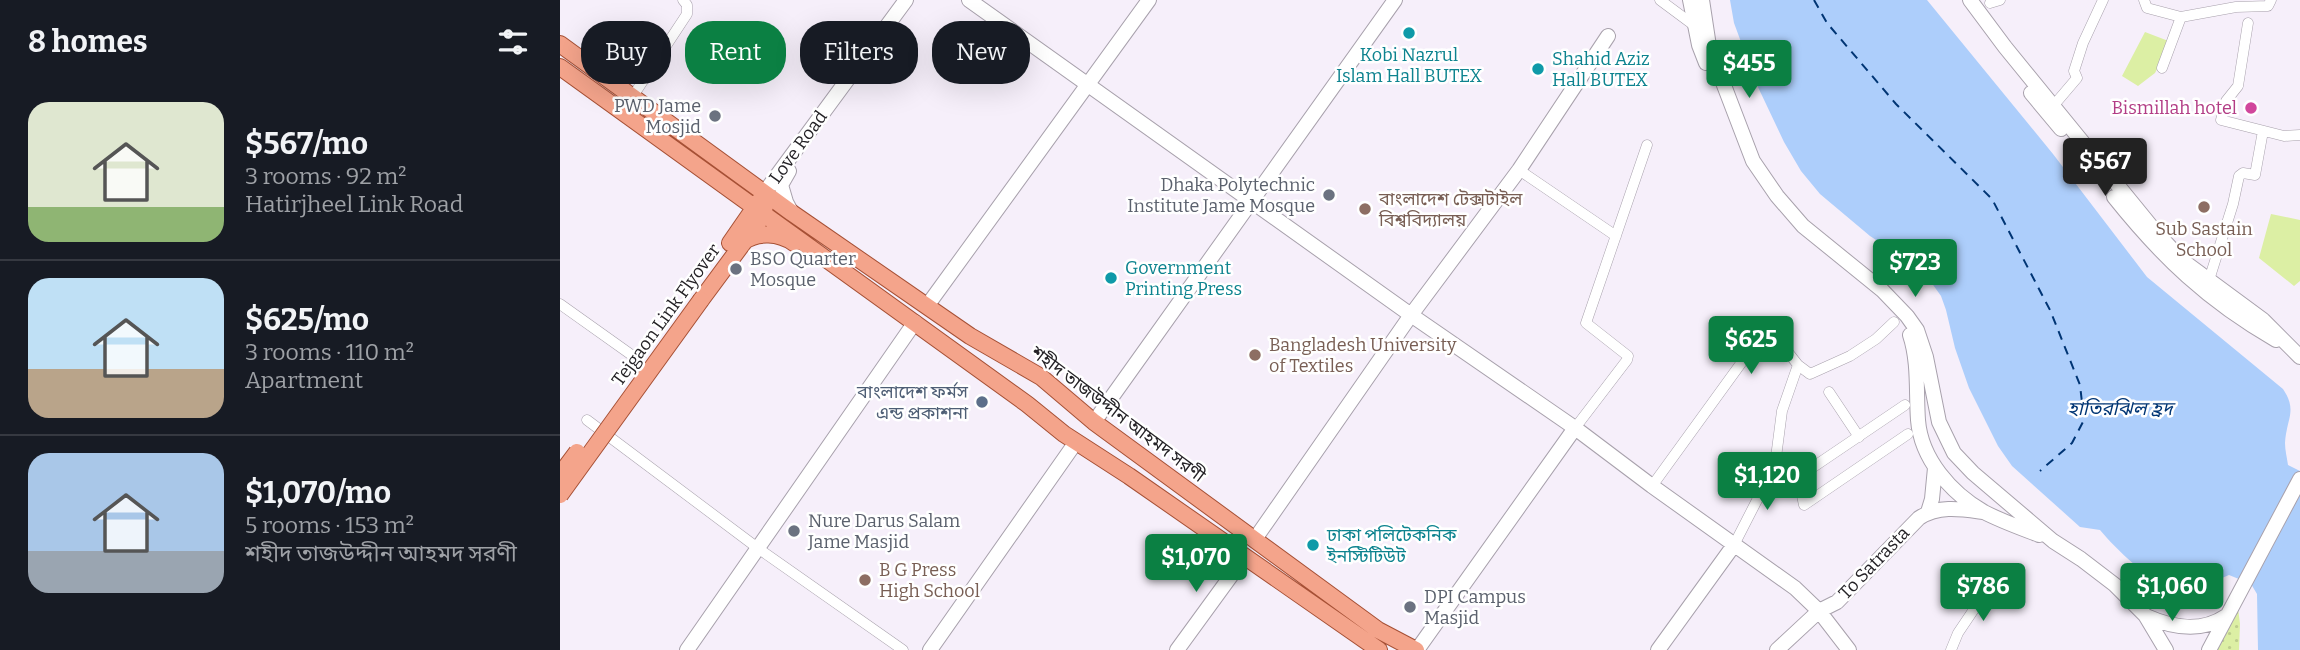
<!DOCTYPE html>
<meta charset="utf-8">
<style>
:root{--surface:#171b24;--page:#242831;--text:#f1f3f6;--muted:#9ea1a6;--line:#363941;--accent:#0b8043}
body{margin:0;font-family:Bitter,"Noto Sans Bengali",serif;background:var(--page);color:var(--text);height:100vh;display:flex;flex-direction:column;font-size:26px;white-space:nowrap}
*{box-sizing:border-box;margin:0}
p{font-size:23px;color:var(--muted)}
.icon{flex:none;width:38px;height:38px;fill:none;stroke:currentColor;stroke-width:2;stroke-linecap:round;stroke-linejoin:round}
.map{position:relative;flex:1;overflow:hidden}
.side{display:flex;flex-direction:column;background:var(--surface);width:560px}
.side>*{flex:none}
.hud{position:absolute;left:21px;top:21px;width:665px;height:63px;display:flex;gap:14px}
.price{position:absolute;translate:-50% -60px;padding:0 16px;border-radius:7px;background:var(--accent);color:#fff;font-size:23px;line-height:46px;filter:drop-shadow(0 2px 4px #0008)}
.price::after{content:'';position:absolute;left:50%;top:42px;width:21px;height:16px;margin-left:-10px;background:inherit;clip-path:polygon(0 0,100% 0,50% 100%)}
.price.on{background:#222;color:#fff}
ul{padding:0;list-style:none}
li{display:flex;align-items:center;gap:21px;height:175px;padding:0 28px}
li+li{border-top:2px solid var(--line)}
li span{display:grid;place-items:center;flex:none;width:196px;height:140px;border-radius:21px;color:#555}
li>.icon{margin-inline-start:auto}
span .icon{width:84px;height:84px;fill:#fffc;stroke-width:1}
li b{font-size:30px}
h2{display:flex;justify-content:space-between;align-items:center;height:84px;padding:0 28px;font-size:30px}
.tag{padding:0 24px;border-radius:28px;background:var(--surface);box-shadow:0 7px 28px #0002;font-size:24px;line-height:63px}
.tag.on{background:var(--accent);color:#fff}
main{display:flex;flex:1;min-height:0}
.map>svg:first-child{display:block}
</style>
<main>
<section class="side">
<h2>8 homes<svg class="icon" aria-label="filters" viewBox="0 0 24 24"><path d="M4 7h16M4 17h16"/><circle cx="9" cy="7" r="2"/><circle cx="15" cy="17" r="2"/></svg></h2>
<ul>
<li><span style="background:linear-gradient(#dfe7d0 75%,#8fb573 0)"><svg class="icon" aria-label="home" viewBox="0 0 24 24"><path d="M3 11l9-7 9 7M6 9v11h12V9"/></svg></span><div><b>$567/mo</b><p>3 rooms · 92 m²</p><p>Hatirjheel Link Road</p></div></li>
<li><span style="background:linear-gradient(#bfe0f5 65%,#b9a48a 0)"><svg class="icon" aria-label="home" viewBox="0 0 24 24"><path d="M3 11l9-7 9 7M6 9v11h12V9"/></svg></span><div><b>$625/mo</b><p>3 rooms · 110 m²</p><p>Apartment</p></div></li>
<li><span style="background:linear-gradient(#a9c7e8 70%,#9aa5b1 0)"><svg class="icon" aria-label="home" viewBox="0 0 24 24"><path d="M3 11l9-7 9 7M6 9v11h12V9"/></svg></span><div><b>$1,070/mo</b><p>5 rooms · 153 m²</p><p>শহীদ তাজউদ্দীন আহমদ সরণী</p></div></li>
</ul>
</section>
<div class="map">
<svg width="1740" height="650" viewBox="0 0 1740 650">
<defs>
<pattern id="grass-dots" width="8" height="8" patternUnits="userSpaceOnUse" patternTransform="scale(1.75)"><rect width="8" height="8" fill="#dcefa4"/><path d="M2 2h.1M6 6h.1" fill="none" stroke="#bdcd8d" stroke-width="1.8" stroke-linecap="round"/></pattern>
</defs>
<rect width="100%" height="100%" fill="#f6effa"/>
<path fill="url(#grass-dots)" d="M1678,608L1680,624L1679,650H1657Z"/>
<path fill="#dcefa4" d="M1585,32L1611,42L1595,73L1578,86L1562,76Z
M1711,214L1740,220V281L1734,286L1699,258Z"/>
<path fill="#adcefb" d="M1170,0H1367L1493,154L1587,277L1723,389C1738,411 1726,420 1725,443C1725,450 1727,458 1728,465L1740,471V650H1698L1697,594L1691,584L1669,575C1654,582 1632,589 1615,587C1591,584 1555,548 1540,530L1520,527L1452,466L1438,446L1409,388L1395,348L1386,310L1381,296L1371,282L1360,269L1310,236L1260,194L1241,171L1224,142L1197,85L1174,23Z"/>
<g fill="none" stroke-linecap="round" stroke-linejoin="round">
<path stroke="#003574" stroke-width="2" stroke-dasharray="9 7" stroke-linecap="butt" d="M1254,0L1267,23L1336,104L1432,199L1490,310L1520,385L1524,420L1512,443L1480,471"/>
<g stroke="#a8a1ac" stroke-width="11">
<path id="street" d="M1100,0L1135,26
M1584,0L1587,8L1621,17L1676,7L1708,6L1711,0
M1430,3L1440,0
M1688,23L1678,86L1666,101L1661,120L1724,136L1740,135
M1602,68L1621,17
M73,96L127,14V5L123,0
M1494,105L1517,78L1514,71L1523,43L1543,0
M959,170L1056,236
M1649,280L1673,204L1679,176L1683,173L1695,175L1703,131
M0,304L73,356
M1238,365L1250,374L1290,356L1316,339L1334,322
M1269,392L1299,437
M27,420L199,549L343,650
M1015,428L1067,360L1068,356L1026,323L1087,145
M1215,465L1234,477L1240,476L1345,405
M1238,477L1244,505L1348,434
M1092,486L1187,355L1206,333L1223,346L1238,365L1222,411L1215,465L1174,545
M1391,650L1398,633L1431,584"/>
</g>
<g stroke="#a8a1ac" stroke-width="16">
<path id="secondary" d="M409,0L851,315L1015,428L1092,486L1235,588L1259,611L1289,650
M1130,0L1139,45L1146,63
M1142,0L1149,46L1193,161L1217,196L1243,226L1322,290L1347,316L1357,330L1366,357L1379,422L1394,453L1413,473L1493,541L1521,559L1555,585L1585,615L1606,650
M1410,0L1445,47L1595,231L1623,261L1703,320L1740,357
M1471,93L1501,129
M229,171L221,185L226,202L232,213
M204,193L346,0
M1554,197C1602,257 1648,301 1716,340
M367,306L589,0
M1350,335C1359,362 1356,392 1358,420C1361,459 1391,493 1424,512C1441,521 1461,528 1479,535
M534,422L835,0
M1368,512L1372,499L1375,468
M695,539L851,315L959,170L1048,36
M1586,616C1613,628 1641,633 1666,616
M127,650L355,322
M370,650L516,442
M617,650L684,558
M857,650L1015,428
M1098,650L1174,545
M1217,650L1259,611L1277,602L1359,518C1379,505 1401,509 1423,512
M1649,650L1740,479"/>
</g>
<g stroke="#a65035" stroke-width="18">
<path id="primary" d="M0,44L232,213L410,336L481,377L534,422L818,630L856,650
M0,67L467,404L504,434L569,476L819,650
M183,242C198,231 219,233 234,243
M170,243L199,201
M141,300L198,223L204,213L205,202"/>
</g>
<use href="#street" stroke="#fff" stroke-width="10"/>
<use href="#secondary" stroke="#fff" stroke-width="14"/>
<use href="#primary" stroke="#f4a48b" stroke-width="16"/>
<g stroke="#a65035" stroke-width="18" stroke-linecap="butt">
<path id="primary-bridge" d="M0,475L17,452
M0,495L141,300"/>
</g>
<use href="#primary-bridge" stroke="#f4a48b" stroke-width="16"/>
</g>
<g fill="#0f9aa8" stroke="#fff" stroke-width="2.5">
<circle cx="849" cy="33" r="7"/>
<circle cx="978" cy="69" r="7"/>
<circle cx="551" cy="278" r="7"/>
<circle cx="753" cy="545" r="7"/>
</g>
<circle fill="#d1479c" stroke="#fff" stroke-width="2.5" cx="1691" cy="108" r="7"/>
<g fill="#6b7280" stroke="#fff" stroke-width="2.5">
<circle cx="155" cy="116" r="7"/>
<circle cx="769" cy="195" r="7"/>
<circle cx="176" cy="269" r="7"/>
<circle cx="234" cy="531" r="7"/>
<circle cx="850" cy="607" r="7"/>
</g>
<g fill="#8d6e63" stroke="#fff" stroke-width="2.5">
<circle cx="1644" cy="207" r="7"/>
<circle cx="805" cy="209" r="7"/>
<circle cx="695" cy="355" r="7"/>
<circle cx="305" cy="580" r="7"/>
</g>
<circle fill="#5c6f8a" stroke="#fff" stroke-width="2.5" cx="422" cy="402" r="7"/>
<g text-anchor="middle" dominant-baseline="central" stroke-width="5" stroke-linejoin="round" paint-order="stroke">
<g font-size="18" fill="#0d838f" stroke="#fff" text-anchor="start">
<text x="849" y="55" text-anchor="middle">Kobi Nazrul<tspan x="849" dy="21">Islam Hall BUTEX</tspan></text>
<text x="992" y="59">Shahid Aziz<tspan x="992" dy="21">Hall BUTEX</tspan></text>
<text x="565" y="268">Government<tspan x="565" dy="21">Printing Press</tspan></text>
<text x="767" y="535">ঢাকা পলিটেকনিক<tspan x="767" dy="21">ইনস্টিটিউট</tspan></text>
</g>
<g font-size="18" fill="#5b616d" stroke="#fff" text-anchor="start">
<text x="141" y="106" text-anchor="end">PWD Jame<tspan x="141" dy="21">Mosjid</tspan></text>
<text x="755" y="185" text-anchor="end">Dhaka Polytechnic<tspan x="755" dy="21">Institute Jame Mosque</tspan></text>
<text x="190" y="259">BSO Quarter<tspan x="190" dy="21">Mosque</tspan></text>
<text x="248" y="521">Nure Darus Salam<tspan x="248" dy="21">Jame Masjid</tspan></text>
<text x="864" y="597">DPI Campus<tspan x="864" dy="21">Masjid</tspan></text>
</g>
<g font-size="18" fill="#b23c85" stroke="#fff" text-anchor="end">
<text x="1677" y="108">Bismillah hotel</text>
</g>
<g font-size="18" fill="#242226" stroke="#fff">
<text transform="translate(238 147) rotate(-54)">Love Road</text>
<text transform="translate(106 315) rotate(-54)">Tejgaon Link Flyover</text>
<text transform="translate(558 414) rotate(37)">শহীদ তাজউদ্দীন আহমদ সরণী</text>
<text transform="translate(1314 563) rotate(-46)">To Satrasta</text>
</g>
<g font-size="18" fill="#785e54" stroke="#fff" text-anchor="start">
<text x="819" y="199">বাংলাদেশ টেক্সটাইল<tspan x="819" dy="21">বিশ্ববিদ্যালয়</tspan></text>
<text x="1644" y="229" text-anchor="middle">Sub Sastain<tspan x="1644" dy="21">School</tspan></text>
<text x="709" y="345">Bangladesh University<tspan x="709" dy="21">of Textiles</tspan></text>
<text x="319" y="570">B G Press<tspan x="319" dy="21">High School</tspan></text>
</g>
<g font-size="18" fill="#4e5e75" stroke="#fff" text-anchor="end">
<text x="408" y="392">বাংলাদেশ ফর্মস<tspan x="408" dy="21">এন্ড প্রকাশনা</tspan></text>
</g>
<g font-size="19" font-style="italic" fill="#003574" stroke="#fff">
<text x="1560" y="408">হাতিরঝিল হ্রদ</text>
</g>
</g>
</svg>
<b class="price" style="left:1189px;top:100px">$455</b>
<b class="price on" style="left:1545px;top:198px">$567</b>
<b class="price" style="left:1355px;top:299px">$723</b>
<b class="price" style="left:1191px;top:376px">$625</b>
<b class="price" style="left:1207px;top:512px">$1,120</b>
<b class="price" style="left:636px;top:594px">$1,070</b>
<b class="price" style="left:1423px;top:623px">$786</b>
<b class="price" style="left:1612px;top:623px">$1,060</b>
<div class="hud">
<a class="tag">Buy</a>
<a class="tag on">Rent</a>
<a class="tag">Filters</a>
<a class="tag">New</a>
</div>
</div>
</main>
